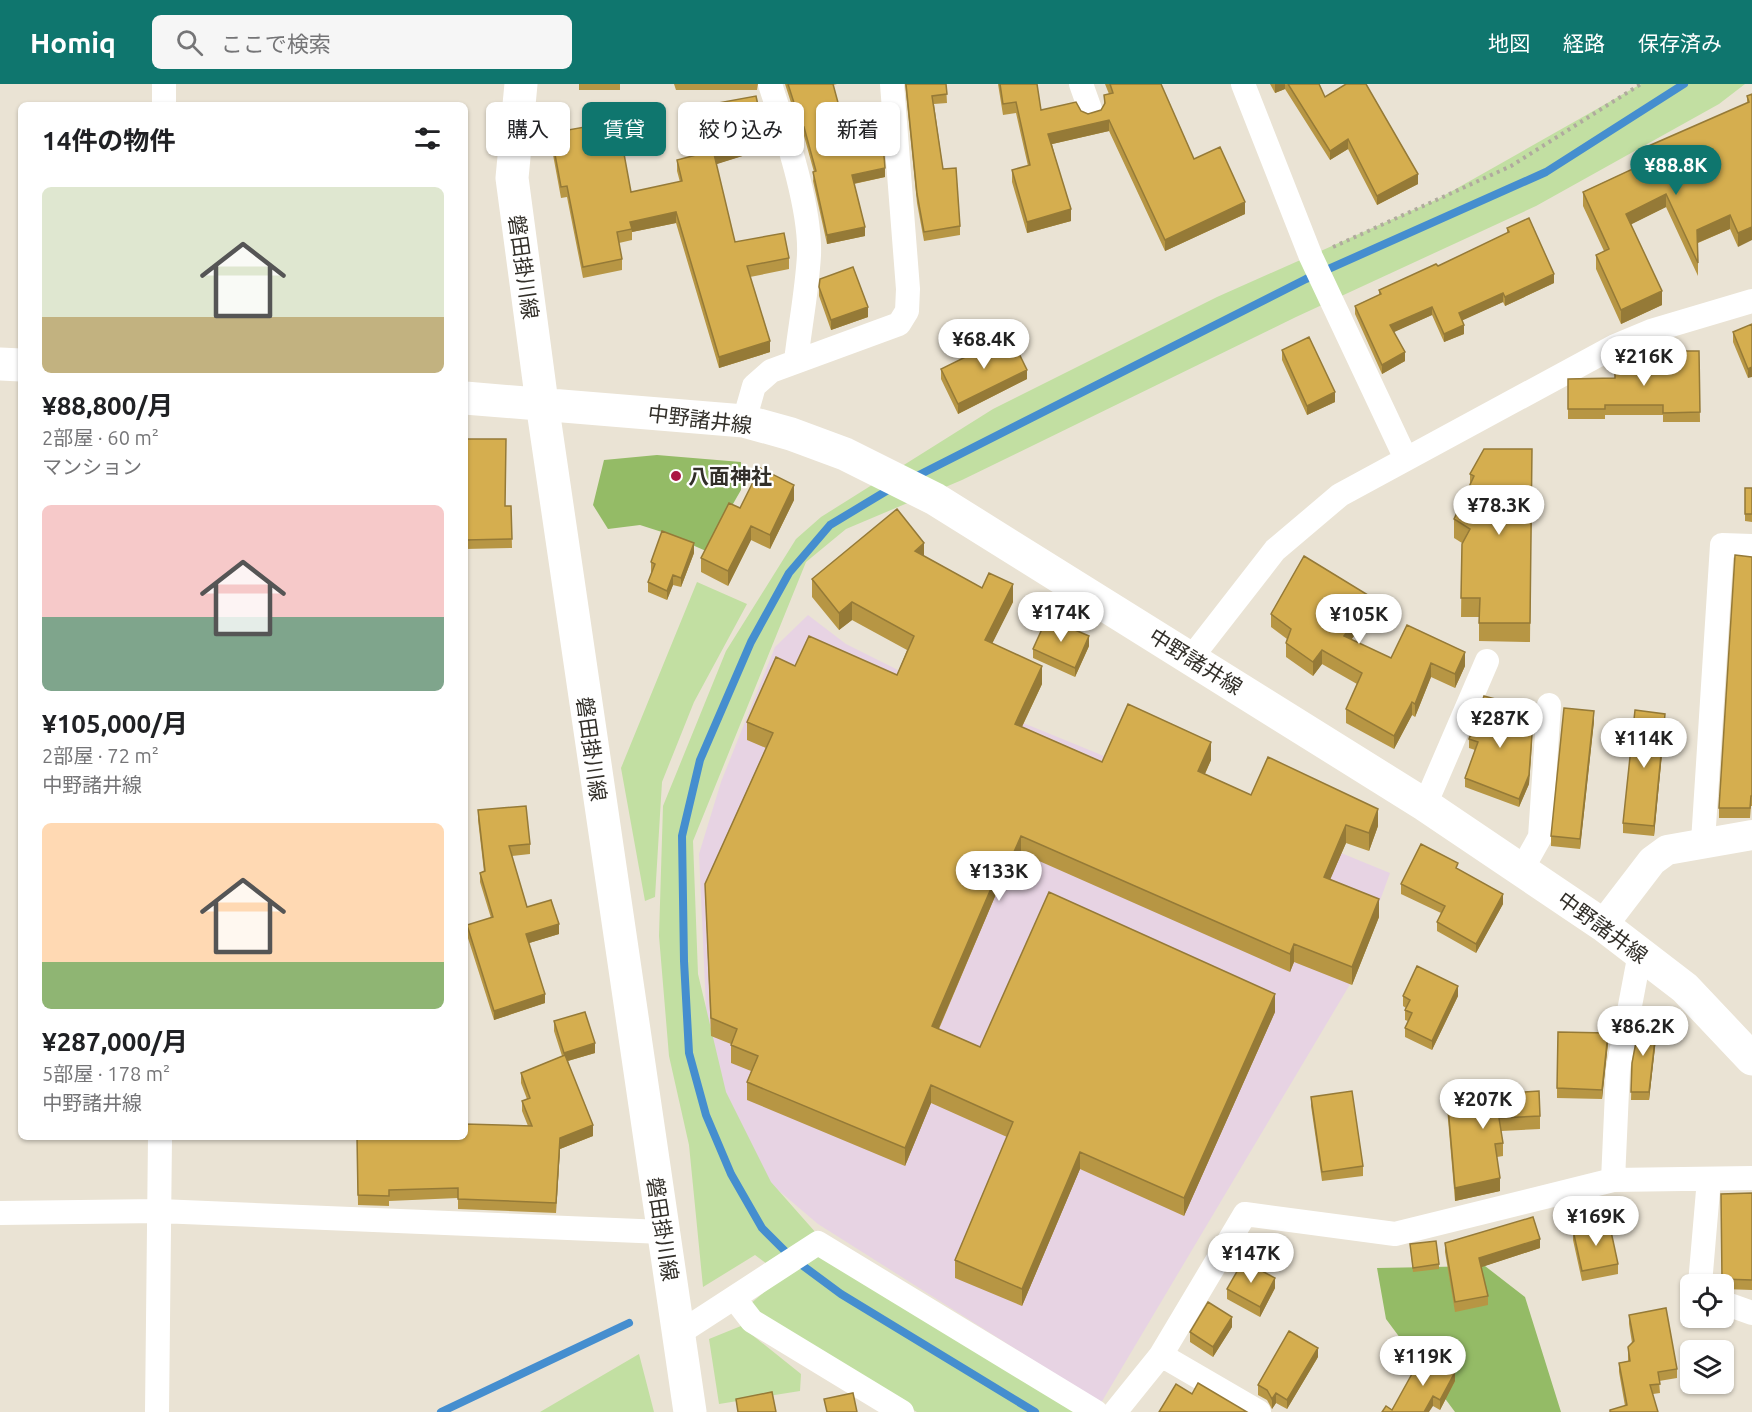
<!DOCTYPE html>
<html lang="ja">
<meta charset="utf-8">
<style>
:root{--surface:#fff;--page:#f6f6f6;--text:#202124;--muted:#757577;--accent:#0f766e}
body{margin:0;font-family:Ubuntu,"Noto Sans JP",sans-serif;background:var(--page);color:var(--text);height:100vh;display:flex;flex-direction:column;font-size:22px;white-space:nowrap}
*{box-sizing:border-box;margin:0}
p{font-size:20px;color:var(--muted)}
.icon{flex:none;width:33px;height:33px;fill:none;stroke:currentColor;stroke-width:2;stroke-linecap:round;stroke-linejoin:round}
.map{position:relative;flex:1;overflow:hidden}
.details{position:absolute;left:18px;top:18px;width:450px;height:1038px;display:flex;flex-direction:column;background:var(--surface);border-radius:9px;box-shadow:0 2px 4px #0004}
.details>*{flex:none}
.banner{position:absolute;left:486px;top:18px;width:570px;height:54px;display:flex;gap:12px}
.fabs{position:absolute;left:1680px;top:1190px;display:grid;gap:12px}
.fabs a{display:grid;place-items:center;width:54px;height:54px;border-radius:9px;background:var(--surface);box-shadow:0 2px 4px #0004;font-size:30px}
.price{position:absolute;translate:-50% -51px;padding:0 14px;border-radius:21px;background:#fff;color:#222;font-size:20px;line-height:39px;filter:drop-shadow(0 2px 3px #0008)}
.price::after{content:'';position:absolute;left:50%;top:36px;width:18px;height:14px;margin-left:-9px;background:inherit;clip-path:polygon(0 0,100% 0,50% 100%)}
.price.on{background:var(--accent);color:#fff}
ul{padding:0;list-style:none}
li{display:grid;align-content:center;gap:12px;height:318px;padding:0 24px}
li span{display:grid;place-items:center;height:186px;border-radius:9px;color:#555}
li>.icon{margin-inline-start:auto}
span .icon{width:108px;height:108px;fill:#fffc;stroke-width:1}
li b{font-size:26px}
h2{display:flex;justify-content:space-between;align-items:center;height:72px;padding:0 24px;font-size:26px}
.tag{padding:0 21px;border-radius:9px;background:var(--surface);box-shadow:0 2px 4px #0004;font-size:21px;line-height:54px}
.tag.on{background:var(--accent);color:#fff}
header{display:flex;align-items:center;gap:36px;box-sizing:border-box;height:84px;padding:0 30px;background:var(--accent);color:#fff}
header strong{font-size:28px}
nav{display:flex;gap:33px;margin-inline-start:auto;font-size:21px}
.search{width:420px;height:54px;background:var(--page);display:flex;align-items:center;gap:15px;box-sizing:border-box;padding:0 21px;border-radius:9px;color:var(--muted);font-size:22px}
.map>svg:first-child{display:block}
</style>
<header>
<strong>Homiq</strong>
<div class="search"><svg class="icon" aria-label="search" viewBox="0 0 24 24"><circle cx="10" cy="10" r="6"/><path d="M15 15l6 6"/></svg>ここで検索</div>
<nav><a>地図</a><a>経路</a><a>保存済み</a></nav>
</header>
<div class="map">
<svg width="1752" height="1328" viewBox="0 0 1752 1328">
<rect width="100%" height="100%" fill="#eae3d4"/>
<path fill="#e7d3e3" d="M808,531L846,560L918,596L1390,789L1349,902L1101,1319L818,1140L765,1095L723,1020L708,967L699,770L721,698L775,563Z"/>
<path fill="#c2dfa2" d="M1641,0H1745L1719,20L1536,122L1296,233L962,396L846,445L806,478L693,757L698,890L726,1008L771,1098L832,1167L1079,1328H917L743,1226L783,1192L755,1171L703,1203L689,1061L669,972L659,852L663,722L726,567L796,455L821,433L993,325L1217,213L1438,115Z
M697,498L747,520L694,618L662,698L655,813L645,817L621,684Z
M741,1242L801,1290L800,1307L719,1320L709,1255Z
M639,1270L654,1328H540Z"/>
<path fill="#94bb66" d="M657,371L741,378V406L706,467L665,449L640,441L608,445L593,421L604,376Z
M1485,1182L1525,1213L1561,1328H1455L1386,1235L1377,1184Z"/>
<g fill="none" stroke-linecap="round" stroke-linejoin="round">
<path stroke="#458ecf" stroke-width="8" d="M913,394L1306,195L1546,88L1684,0
M893,403L830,441L789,489L751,558L700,676L682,752L684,877L689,969L706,1031L731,1090L762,1144L791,1173L841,1210L1035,1328
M441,1328L629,1239"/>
<path stroke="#b0aa9e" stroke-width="4" stroke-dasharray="3 4.5" stroke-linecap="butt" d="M1333,163L1511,82L1641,0"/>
<path stroke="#fff" stroke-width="24" d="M164,0V21
M770,0C785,47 811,123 809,171C807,207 800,242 796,277
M1081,0L1091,28
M1243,0L1311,173L1406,375
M744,337L754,302L771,287L899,240L907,227L908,205L892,0
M1191,574L1275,466L1340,411L1615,262L1651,247L1752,217
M1425,721L1487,577
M1703,758L1722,461L1752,462
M1522,785L1540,753L1549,621
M1613,1096L1618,985L1640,869
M0,1129L159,1127L663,1148
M1700,1200L1709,1095
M735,1215L752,1237L902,1328
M1724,1219L1752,1229
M678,1250L818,1159L1096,1328
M1161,1271L1259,1328
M157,1328L160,1053
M1115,1328L1161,1271L1245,1130L1395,1150L1613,1096L1752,1094"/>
<path stroke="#fff" stroke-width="30" d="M1603,841L1652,777L1667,766L1752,751"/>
<path stroke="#fff" stroke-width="33" d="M521,0L512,94L542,319L690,1328
M0,280L21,281
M465,314L744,337L791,350L845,370L935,415L1425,721L1603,841L1685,904L1752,975"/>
</g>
<path fill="#b79644" d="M579,0H620V6H579Z
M674,0H758L757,6H676Z
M785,0H837L833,1L851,67L885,93L854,100L865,152L827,160L813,97L814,88L804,52L802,53Z
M905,0H946L947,19L934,20L943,85L960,142V151L924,157L917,119Z
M998,0H1037L1041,26L1081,27L1088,30L1101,26L1104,21V11L1109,10L1105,0H1161L1194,75L1245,130L1165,167L1109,47L1052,60L1071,137L1027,149L1012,98V86L1028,82L1016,29L1003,31Z
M1270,0H1319L1325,13L1418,100L1377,121L1348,65L1330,76L1285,5L1275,9Z
M1752,10L1738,163L1730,145L1698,159V192L1666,123L1631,140L1662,221L1621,240L1596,185V171L1604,167L1583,122V108L1645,79L1644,77V64L1747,20V12Z
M685,25L765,65L716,80L735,158L789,174V185L750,193L770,268L719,284L676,139L632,148V156L619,159L622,175V186L583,194L567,113L561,114L551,60V49L631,108L680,98L677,87V76L697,71L685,36Z
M1507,144L1554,199L1505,222L1503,218L1462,236L1464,250L1444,258L1432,231L1393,248L1405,277L1382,290L1355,230V222L1379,211V206L1438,182L1507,149Z
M819,203L868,233L831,246L819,212Z
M1752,240L1748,294L1733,258V248Z
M1282,266L1335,318L1307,331L1282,276Z
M1699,267L1700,338H1663V331H1605V335H1568V295L1615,294L1662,287Z
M941,285L1027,295L958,330L941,295Z
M465,355L505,422H511L512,464L465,465Z
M1532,365L1530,558L1479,557V533H1461L1462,459L1454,454V435L1470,402V390Z
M1745,404H1752V438L1745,437Z
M794,416L770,465L751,456L728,502L701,488V474L740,424Z
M694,469L681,503L673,501L667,516L648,508V498L652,488H651V478Z
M924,472L982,504L1013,518L992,559L1042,600L1022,643L1102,678L1211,676L1205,690L1251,711L1378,742L1369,767L1346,759L1330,795L1379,833L1352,901L1294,878L1290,888L1021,769L1005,806L999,803L939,945L980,963L1275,928L1184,1132L1080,1085L1022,1222L955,1194V1176L1007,1053L931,1019L905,1082L747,1016V998L751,987L731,979V960L711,952L705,800L766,664L747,656V638L795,582L897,591L907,566L852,536L839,546L812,513V495Z
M1304,472L1381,519V533H1366V535L1351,556L1391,574L1465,582L1455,604L1431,593L1415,633L1412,631L1394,665L1346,639V625L1357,600L1322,580L1313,592L1286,573V559L1287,555L1271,543V530Z
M1752,473V722H1751L1750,734H1719V724Z
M1089,562L1075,593L1033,574V565Z
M1518,630L1514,645L1532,659L1529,700L1519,723L1465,703V694L1475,666L1469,664V655Z
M1594,637L1580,765L1551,762V752Z
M1665,639L1654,752L1623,749V739Z
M478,726L530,760V770L512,772L527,823L559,850L529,859L545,919L494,936L467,851V841L491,834L480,798V789L484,788L478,736Z
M1458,785L1503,820L1476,869L1437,847V838L1441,829L1401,810V800Z
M1403,912H1458L1432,966L1405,953V944L1408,937L1405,936V926L1406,924L1403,922Z
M554,937L595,969L568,977L593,1052L560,1065L556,1129L458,1125V1114L389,1117V1122L358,1121L357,1053L528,1042L522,1027V1017L527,1015L521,999V989L562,972L554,947Z
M1657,946L1649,1016H1631L1632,979Z
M1608,959L1602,1015L1557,1014V1004Z
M1495,1010L1540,1032V1045L1501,1047L1503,1059V1072L1497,1073L1500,1107L1455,1117L1447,1024V1011Z
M1311,1013L1363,1082V1092L1322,1097L1311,1022Z
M1752,1109V1206L1724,1205V1200H1722L1721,1110Z
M1573,1146L1618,1180V1190L1582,1197L1573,1156Z
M1445,1159L1540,1164L1481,1183L1488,1212V1221L1455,1228L1445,1168Z
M1410,1160L1439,1180V1185L1413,1188Z
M1275,1204L1260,1233L1227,1215V1205Z
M1629,1231L1677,1285V1294L1659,1297L1660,1309L1653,1310L1625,1322L1619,1288V1279L1628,1277V1263L1632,1259L1629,1240Z
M1232,1243L1213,1273L1190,1258V1248Z
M1318,1273L1287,1325L1276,1319L1272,1325L1267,1316L1258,1311V1301Z
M1455,1297L1440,1326L1433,1322L1392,1326Z"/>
<path fill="#957a37" d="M1275,0H1285V5L1275,9Z
M1109,36V47L1048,61V50Z
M804,43V52L802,53V44Z
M765,54V65L714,81V70Z
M1348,55V65L1330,76V67Z
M885,84V93L852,100V91Z
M1418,90V100L1377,121V112Z
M1666,110V123L1626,143V130Z
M1245,118V130L1165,167V156Z
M1071,125V137L1027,149V138Z
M676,128V139L632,148L630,138Z
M1730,131V145L1697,159V146Z
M865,143V152L827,160V151Z
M1752,143V156L1738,163V149Z
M1554,190V199L1505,222V213Z
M1662,207V221L1621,240V226Z
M1503,209V218L1459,238V229Z
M868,223V233L831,246V236Z
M1432,223V231L1390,250V241Z
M1464,241V250L1444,258V250Z
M770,257V268L719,284V273Z
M1405,268V277L1382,290V281Z
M1752,283V293L1748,294V285Z
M1027,286V295L958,330V320Z
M1335,308V318L1307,331V322Z
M794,401V416L770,465V451Z
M751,442V456L728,502V487Z
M694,459V469L681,503V494Z
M924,459V476L915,467Z
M673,491V501L667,516V507Z
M1013,500V518L985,574V556Z
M852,518V536L839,546V529Z
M1366,522V535L1344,566V552Z
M1089,552V562L1075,593V584Z
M1322,566V580L1313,592V578Z
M1465,568V582L1455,604V590Z
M1431,579V593L1415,633V620Z
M1042,582V600L1015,657V640Z
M1412,618V631L1394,665V652Z
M1518,621V630L1511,653V644Z
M1594,627V637L1580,765V755Z
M1665,630V639L1654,752V742Z
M1532,650L1529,700L1519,723V715Z
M1211,658V676L1198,705V687Z
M1378,725V742L1369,767V749Z
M1346,741V759L1324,810V793Z
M1021,752V769L1005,806V788Z
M999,786V803L932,960V942Z
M1503,810V820L1476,869V860Z
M1379,815V833L1352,901V883Z
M559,840V850L526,860V850Z
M1294,860V878L1290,888V870Z
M1458,902V912L1432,966V957Z
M545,910V919L494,936V927Z
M1275,910V928L1184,1132V1114Z
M1657,938V946L1649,1016V1008Z
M1608,949V959L1602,1015V1006Z
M595,959V969L564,978V969Z
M931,1001V1019L905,1082V1064Z
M593,1041V1052L560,1065L556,1129L560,1054Z
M1080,1068V1085L1022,1222V1205Z
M1500,1094V1107L1455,1117V1104Z
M1540,1155V1164L1479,1184V1174Z
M1275,1194V1204L1260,1233V1223Z
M1232,1233V1243L1213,1273V1263Z
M1318,1264V1273L1287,1325V1316Z
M1455,1288V1297L1440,1326V1316Z
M1276,1309V1319L1272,1325V1315Z
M1433,1312V1322L1429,1328H1424Z"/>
<path fill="#d5ae4f" stroke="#957a37" stroke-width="1.5" d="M788,0H833L851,67L883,60L885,84L852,91L865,143L827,151L813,88L816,87L804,43L802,44Z
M906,0H946L947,10L932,12L943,85L956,84L960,142L924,148L917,110Z
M1000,0H1037L1041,26L1076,18L1081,27L1088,30L1101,26L1105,19L1104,11L1113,9L1110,0H1161L1194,75L1220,63L1245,118L1165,156L1109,36L1048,50L1071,125L1027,138L1012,86L1030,81L1016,18L1003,20Z
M1288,0H1319L1325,13L1346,0H1366L1418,90L1377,112L1348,55L1330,67Z
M1752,10V143L1738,149L1730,131L1697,146L1698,179L1666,110L1626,130L1662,207L1621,226L1596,171L1609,165L1583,108L1650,77L1644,64L1749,18L1747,12Z
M756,12L765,54L714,70L735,158L784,149L789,174L747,182L770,257L719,273L676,128L630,138L632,145L617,148L622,175L583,183L567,102L561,103L551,49L618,37L631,108L682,97L677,76L700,70L685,25Z
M1529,134L1554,190L1505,213L1503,209L1459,229L1464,241L1444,250L1432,223L1390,241L1405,268L1382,281L1355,222L1381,210L1379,206L1436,180L1438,182L1509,148L1507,144Z
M853,183L868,223L831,236L819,203L820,195Z
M1752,240V283L1748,285L1733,248Z
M1010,251L1027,286L958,320L941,285Z
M1309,253L1335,308L1307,322L1282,266Z
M1662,267H1699L1700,328L1663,329V321H1605V325H1568V295L1615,294V287H1662Z
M465,355H506L505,422H511L512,455L465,456Z
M1484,365H1532L1530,539H1479L1480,514H1461L1462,460L1470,445L1454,435L1474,392L1470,390Z
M760,384L794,401L770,451L751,442L728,487L701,474L729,419L740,424Z
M1745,404H1752V430H1745Z
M897,425L924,459L915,467L982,504L989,489L1013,500L985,556L1042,582L1015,640L1102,678L1128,620L1211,658L1198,687L1251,711L1268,673L1378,725L1369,749L1346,741L1324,793L1379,815L1352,883L1294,860L1290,870L1021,752L1005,788L999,786L932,942L980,963L1049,808L1275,910L1184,1114L1080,1068L1022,1205L955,1176L1013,1038L931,1001L905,1064L747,998L758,972L731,961L737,945L711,934L705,800L773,649L747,638L776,573L795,582L809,552L897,591L914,552L852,518L839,529L812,495Z
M662,447L694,459L681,494L673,491L667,507L648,498L655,480L651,478Z
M1735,471L1752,473V712H1751L1750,724H1719Z
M1304,472L1381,519H1361L1366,522L1344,552L1391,574L1407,541L1465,568L1455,590L1431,579L1415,620L1412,618L1394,652L1346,625L1362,589L1322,566L1313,578L1286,559L1291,545L1271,530Z
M1047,534L1089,552L1075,584L1033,565Z
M1484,612L1518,621L1511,644L1532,650L1529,691L1519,715L1465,694L1478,658L1469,655Z
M1564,624L1594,627L1580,755L1551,752Z
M1635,626L1665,630L1654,742L1623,739Z
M526,722L530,760L509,762L527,823L551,816L559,840L526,850L545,910L494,927L467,841L493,833L480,789L485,787L478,726Z
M1421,760L1458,779L1456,784L1503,810L1476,860L1437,838L1445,822L1401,800Z
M1417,882L1458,902L1432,957L1405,944L1412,929L1405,926L1410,916L1403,912Z
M585,928L595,959L564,969L554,937Z
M1640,937L1657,938L1649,1008H1631L1632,979Z
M1558,948L1608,949L1602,1006L1557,1004Z
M565,971L593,1041L560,1054L556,1119L458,1115V1104L389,1106V1112L358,1111L357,1053H465V1040L532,1042L522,1017L530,1014L521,989Z
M1494,1004L1495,1010L1539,1007L1540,1032L1499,1034L1503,1059L1495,1060L1500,1094L1455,1104L1447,1011Z
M1352,1007L1363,1082L1322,1088L1311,1013Z
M1752,1109V1196L1722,1195L1721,1110Z
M1533,1133L1540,1155L1479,1174L1488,1212L1455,1218L1445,1159Z
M1609,1138L1618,1180L1582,1187L1573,1146Z
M1436,1157L1439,1180L1413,1184L1410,1160Z
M1243,1177L1275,1194L1260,1223L1227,1205Z
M1208,1218L1232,1233L1213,1263L1190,1248Z
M1666,1224L1677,1285L1658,1288L1660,1300L1650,1301L1658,1328H1610V1326L1627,1321L1619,1279L1630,1277L1628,1263L1634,1257L1629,1231Z
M1289,1247L1318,1264L1287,1316L1276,1309L1272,1315L1267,1306L1258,1301Z
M1423,1270L1455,1288L1440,1316L1433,1312L1424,1328H1382L1386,1322L1392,1326Z
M1198,1299L1247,1328H1159L1176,1300L1192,1310Z
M772,1308L776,1328H738L736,1315Z
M853,1309L857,1328H827L824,1315Z"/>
<circle fill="#ab1642" stroke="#fff" stroke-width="2" cx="676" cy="392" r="6"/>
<g text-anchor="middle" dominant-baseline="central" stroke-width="4.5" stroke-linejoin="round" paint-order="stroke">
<g font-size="21" fill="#322f29" stroke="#fff">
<text transform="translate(524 183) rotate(82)">磐田掛川線</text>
<text transform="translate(700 335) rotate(7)">中野諸井線</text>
<text transform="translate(1196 577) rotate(32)">中野諸井線</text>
<text transform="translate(592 665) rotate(82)">磐田掛川線</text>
<text transform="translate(1603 843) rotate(36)">中野諸井線</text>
<text transform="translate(663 1145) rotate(81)">磐田掛川線</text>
</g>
<g font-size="21" font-weight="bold" fill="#322f29" stroke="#fff" text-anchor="start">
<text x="688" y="392">八面神社</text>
</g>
</g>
</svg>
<div class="fabs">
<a><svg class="icon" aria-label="locate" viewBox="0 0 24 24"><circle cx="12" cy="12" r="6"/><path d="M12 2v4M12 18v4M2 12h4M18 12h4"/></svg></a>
<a><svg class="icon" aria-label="layers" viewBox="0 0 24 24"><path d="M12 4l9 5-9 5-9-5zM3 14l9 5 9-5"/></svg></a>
</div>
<b class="price on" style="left:1676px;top:112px">¥88.8K</b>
<b class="price" style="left:984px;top:286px">¥68.4K</b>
<b class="price" style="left:1644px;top:303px">¥216K</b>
<b class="price" style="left:1499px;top:452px">¥78.3K</b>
<b class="price" style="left:1061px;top:559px">¥174K</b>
<b class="price" style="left:1359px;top:561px">¥105K</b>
<b class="price" style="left:1500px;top:665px">¥287K</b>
<b class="price" style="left:1644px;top:685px">¥114K</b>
<b class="price" style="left:999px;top:818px">¥133K</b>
<b class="price" style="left:1643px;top:973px">¥86.2K</b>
<b class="price" style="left:1483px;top:1046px">¥207K</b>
<b class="price" style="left:1596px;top:1163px">¥169K</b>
<b class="price" style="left:1251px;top:1200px">¥147K</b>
<b class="price" style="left:1423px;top:1303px">¥119K</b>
<div class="banner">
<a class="tag">購入</a>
<a class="tag on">賃貸</a>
<a class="tag">絞り込み</a>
<a class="tag">新着</a>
</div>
<section class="details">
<h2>14件の物件<svg class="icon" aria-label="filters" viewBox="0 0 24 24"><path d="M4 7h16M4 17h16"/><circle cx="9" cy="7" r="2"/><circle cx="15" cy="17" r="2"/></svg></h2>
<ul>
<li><span style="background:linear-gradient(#dfe7d0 70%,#c2b280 0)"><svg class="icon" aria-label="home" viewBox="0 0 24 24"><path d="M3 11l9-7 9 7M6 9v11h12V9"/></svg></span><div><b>¥88,800/月</b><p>2部屋 · 60 m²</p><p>マンション</p></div></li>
<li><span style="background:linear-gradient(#f6c9c9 60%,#7fa58c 0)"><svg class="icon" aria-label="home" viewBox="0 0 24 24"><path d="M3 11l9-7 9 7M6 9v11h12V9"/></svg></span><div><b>¥105,000/月</b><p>2部屋 · 72 m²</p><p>中野諸井線</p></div></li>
<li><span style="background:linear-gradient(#ffd9b3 75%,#8fb573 0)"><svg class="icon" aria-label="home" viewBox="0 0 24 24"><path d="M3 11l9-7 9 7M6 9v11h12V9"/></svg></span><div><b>¥287,000/月</b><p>5部屋 · 178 m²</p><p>中野諸井線</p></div></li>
</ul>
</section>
</div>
